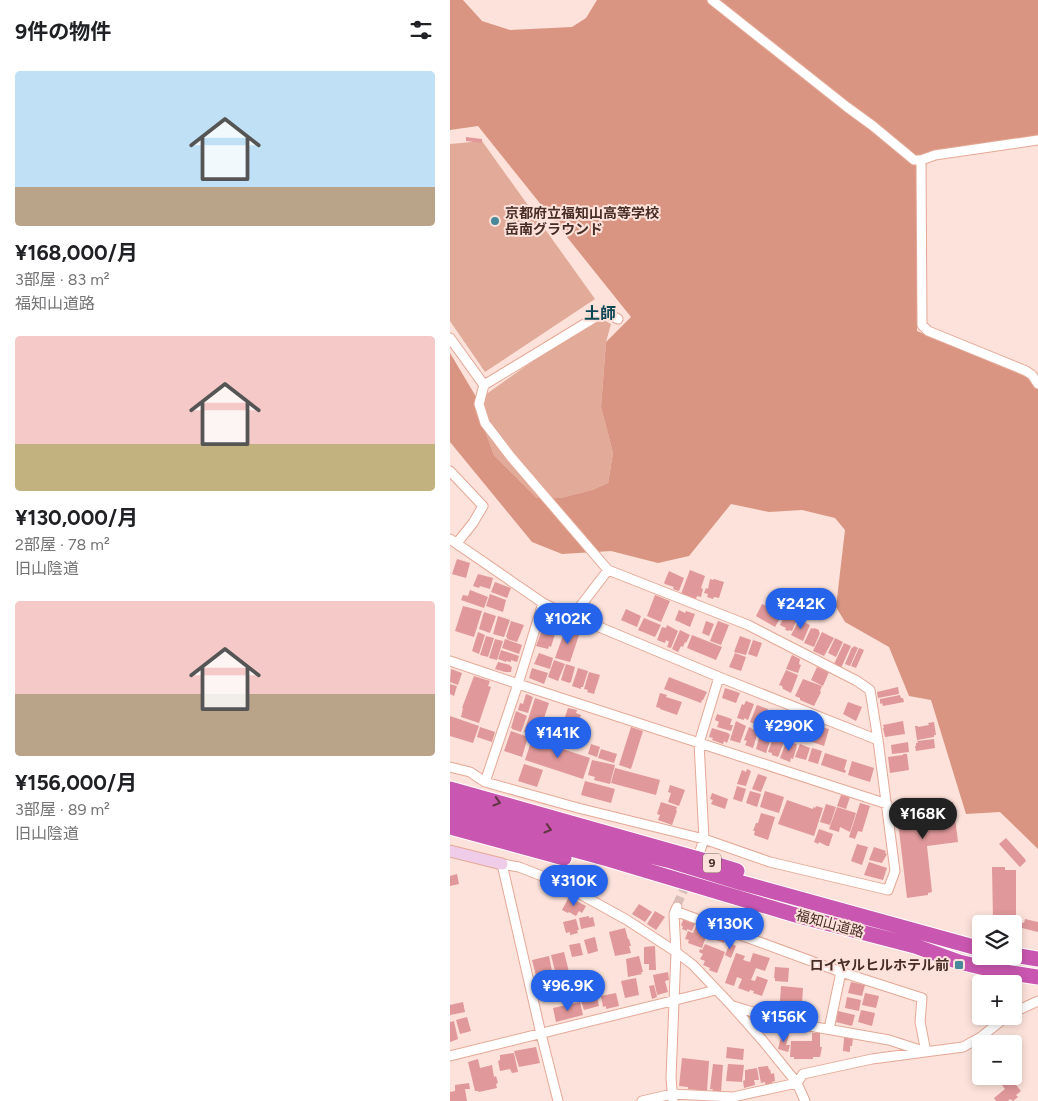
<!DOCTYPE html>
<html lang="ja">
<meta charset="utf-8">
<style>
:root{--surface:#fff;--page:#f2f2f2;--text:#202124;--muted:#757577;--accent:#2563eb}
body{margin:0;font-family:Figtree,"Noto Sans JP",sans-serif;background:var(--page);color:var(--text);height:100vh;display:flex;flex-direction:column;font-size:19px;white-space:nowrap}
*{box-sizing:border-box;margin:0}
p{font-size:16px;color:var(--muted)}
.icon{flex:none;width:28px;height:28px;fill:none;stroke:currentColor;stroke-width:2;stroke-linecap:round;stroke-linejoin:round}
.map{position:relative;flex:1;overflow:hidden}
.side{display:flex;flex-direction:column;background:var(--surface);width:450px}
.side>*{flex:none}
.fabs{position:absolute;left:522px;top:915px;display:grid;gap:10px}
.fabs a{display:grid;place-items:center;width:50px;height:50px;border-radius:5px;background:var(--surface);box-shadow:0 2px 8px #0003;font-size:25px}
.price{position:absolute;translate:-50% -42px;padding:0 11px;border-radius:18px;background:var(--accent);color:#fff;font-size:16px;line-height:32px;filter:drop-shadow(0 1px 2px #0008)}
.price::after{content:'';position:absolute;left:50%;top:30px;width:15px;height:11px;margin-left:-8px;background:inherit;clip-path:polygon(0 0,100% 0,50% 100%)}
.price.selected{background:#222;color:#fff}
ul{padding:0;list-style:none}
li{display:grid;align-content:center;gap:10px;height:265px;padding:0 15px}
li span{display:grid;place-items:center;height:155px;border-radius:5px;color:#555}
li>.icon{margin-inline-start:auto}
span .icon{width:90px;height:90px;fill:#fffc;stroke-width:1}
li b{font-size:21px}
h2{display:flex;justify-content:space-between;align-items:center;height:60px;padding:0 15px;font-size:21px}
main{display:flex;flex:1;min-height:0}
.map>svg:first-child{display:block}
</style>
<main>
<section class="side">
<h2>9件の物件<svg class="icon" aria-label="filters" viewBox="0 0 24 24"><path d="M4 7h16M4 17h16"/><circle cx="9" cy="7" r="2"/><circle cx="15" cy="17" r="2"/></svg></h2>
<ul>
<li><span style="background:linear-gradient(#bfe0f5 75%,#b9a48a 0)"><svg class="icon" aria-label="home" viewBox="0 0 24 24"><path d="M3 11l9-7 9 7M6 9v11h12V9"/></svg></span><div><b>¥168,000/月</b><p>3部屋 · 83 m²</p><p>福知山道路</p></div></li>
<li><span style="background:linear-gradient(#f6c9c9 70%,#c2b280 0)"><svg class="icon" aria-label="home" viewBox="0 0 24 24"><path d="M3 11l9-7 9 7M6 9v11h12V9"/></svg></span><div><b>¥130,000/月</b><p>2部屋 · 78 m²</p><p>旧山陰道</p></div></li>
<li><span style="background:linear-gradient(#f6c9c9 60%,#b9a48a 0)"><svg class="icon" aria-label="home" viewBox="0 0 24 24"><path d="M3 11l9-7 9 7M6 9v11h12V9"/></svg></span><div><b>¥156,000/月</b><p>3部屋 · 89 m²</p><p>旧山陰道</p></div></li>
</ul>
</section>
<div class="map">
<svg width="588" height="1101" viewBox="0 0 588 1101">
<rect width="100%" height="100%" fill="#fce2da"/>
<path fill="#e2aa99" d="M32,141L145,299L35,372L0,321V144Z
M146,316L161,324L156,342L151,407L163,453L158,483L142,490L110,498H87L44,455L31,420L28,400Z"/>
<path fill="#d99581" d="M0,0H13L32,21L60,30L122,27L136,18L147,0H588V136L467,157V331L584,380L588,386V849L550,812L516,814L481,700L459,696L439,647L395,622L386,607L395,530L385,518L352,510L319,512L281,504L239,556L208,563L161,551L112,554L82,542L0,442V353L28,400L31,420L44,455L87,498H110L142,490L158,483L163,453L151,407L156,342L181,317L28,126L0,130Z"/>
<path fill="#e0989a" d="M16,137L32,139V143L16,141Z
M7,559L20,563L16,578L2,574Z
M240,570L255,576L251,588L253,589L251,597L247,596L246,599L231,594Z
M219,571L234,578L229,591L223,589L224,587L215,584L214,583Z
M28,574L43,578L40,589L30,586L29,588L23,586Z
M260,579L263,580L264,579L274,582L269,598L264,597L263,599L257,597L258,594L254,593L256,588L258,589Z
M45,582L61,588L57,598L41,592Z
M20,590L38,597L34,608L11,600L13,595L18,596Z
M40,594L56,600L53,612L36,606Z
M205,595L220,601L211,622L197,616Z
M312,604L319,607L320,606L333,613L325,627L306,616Z
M13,606L32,611L24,637L5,631Z
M176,609L191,616L187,627L171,620Z
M229,610L235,613L236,611L245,614L240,627L225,620Z
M34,612L46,616L40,633L29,629Z
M336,613L347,619L342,631L339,630V631L335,630L336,628L330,625Z
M97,614L111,617L106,633L97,631L98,628L93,626Z
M48,616L60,620L54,637L43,634Z
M194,618L211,625L205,637L188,630Z
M349,620L360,625L353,641L341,635Z
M61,621L74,625L67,642L57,639V637H56Z
M256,621L264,624L259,636L252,633Z
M268,621L279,625L271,645L260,641Z
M217,625L228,631L221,648L217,647L219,642L216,640L215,643L207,640L212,627L216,628Z
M116,627L130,632L120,662L105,658Z
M361,628L363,629L364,628L369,630V632L370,633L364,647L354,643Z
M92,630L105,634L101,647L99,646L98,649L86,646Z
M230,630L240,635L236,643L235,642L233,647L231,646L228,652L222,649Z
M28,632L35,635L29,654L22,651Z
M372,632L384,638L374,656L363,651Z
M242,635L272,647L266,660L237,648Z
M36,636L44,638L38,657L30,655Z
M290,636L301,640L296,655L284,652Z
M385,638L393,642L386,657L378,653Z
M45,639L53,641L47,660L39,658Z
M55,639L72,645L69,654L52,648Z
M303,640L312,643L307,657L298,654Z
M394,643L401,646L391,668L384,664Z
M404,646L408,648L400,666L395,664L402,647L403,648Z
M409,648L414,650L406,668L401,666Z
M51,650L69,656L67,662L61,660V662L56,661V662L48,659Z
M89,653L103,658L100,669L84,664Z
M285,653L296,657L291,671L279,667Z
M342,655L350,659L349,664L351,665L348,673L336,669Z
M104,660L115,664L108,681L98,677Z
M48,662L60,665V666L62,667L61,672H55L45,669Z
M116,664L125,667L121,682L119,683L111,680Z
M367,667L379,672L373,686L361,680Z
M82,668L98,673L94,684L79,678Z
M128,668L138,671L133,687H131V689L122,686Z
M1,669L12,673L8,685L0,682Z
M336,670L348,675L341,693L333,689L332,686L329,685Z
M139,672L150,675L144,694L137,692L138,690L134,689Z
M24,676L40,681L38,686L41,687L29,723L11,717L13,708H12Z
M219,677L257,692L253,700H252L251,703L214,689Z
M353,679L372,686L370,691L371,692L364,706L350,700V698L345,696Z
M0,684L7,686L4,696L0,694Z
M448,687L449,694L428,698L427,692Z
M275,688L290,693L286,703L272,698Z
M210,693L217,695L216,697L232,702L227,715L210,709V708L206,707Z
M76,694L83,697L78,713L68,710L70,703L73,704Z
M450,695L451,698H453L454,702L433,706L432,703L430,704V699Z
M85,698L99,703L88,736L74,732Z
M296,701L304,704L298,720L294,718V720L287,718L292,704L294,705Z
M398,702L412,707L406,721L393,714Z
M307,705L318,709L312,727L300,722Z
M118,708L127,710L126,713L131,715L120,748L106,744Z
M322,710L330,713L324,731L314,728L320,711L322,712Z
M66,711L77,716L71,732L62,729V728H61Z
M267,714L282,719L280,725H283L281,731L267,727L269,722L265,720Z
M0,716L29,726L23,743L0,736Z
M335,716L346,720L340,737L326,733L332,718L334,719Z
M286,721L296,726L290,743L280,740Z
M453,721L455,734L435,737L433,728H434L433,725Z
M484,722L486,735H484V737L467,740L465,726H468V727L479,725L478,723Z
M367,726L379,729L374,746L359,741L363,727L366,728Z
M30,727L45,732L42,742L27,737Z
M181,727L193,731L181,769L169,765Z
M299,727L308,732L303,748L295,745L297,741L294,740Z
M262,728L278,733L280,735L277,743L274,741L273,744L262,740L263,738L259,737Z
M61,731L78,737L72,757L54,751Z
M313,732L322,735L316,753L306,749L310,734H312Z
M323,738L334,742L328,757L322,755V753L318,752Z
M82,739L140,758L133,779L75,760Z
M484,739L485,748L466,751L465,746H466V743H468L467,741Z
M336,742L347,744L346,746H347L343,759L341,758L340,762L330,758Z
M458,742L459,752L442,754L441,745Z
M141,744L150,747L147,757L138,754Z
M350,744L360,748L356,760L345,757Z
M362,748L372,751L368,764L358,761Z
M151,749L167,754L164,763L148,758Z
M375,753L397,760L394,770H396L395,773L371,765Z
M453,754H457L459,770L440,773L438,757L453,755Z
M142,760L165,765L160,784L144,780L145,777L138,775Z
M402,761L424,768L420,782L398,775Z
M74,764L93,770L87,787L68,781Z
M165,768L210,780L206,795L161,783Z
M297,769L301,771L296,786L287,784L292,770L296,772Z
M308,774L317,777L311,792L302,789Z
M135,781L165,789L161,803L131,795Z
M220,785L235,790L229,806L218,802L221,793L218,792Z
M287,786L296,789L292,802L283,799Z
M300,791L311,794L307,807L296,803Z
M315,791L334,797L329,813L310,807Z
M262,793L278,799L275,809L261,804L263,800L260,799Z
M391,795L400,797L396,809L387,806Z
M495,799V803L503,802L508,842L477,846L482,892L478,893V895L457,898L446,805Z
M337,800L363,809V807L365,808L366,806L373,808L364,836L328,824Z
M211,802L227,807L226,810L227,811L222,825L208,820L210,815L207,814Z
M410,803L420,806L412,832L408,831L405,839L399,837Z
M376,804L386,807L380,825L370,822Z
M387,807L406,813L400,832L390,827L389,832L379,829Z
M311,813L325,817L318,840L304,835L305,831H303L306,823H308Z
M369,829L383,834L379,846H377L369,842L368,844L364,842Z
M556,838L575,859L576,861L570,867L568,865L549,844Z
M407,844L418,847L412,865L401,861Z
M424,847L436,851L435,853L437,854L432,863L419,860Z
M419,862L437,868L433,880L414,875Z
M542,867H555V870H566V919L543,920Z
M7,874L9,884L0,886V876Z
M119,897L136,906L132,913L129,911L126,916L119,912L118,913L112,910Z
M189,904L202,912L195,922L182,914Z
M205,911L215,917L206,930L197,924Z
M139,916V918L143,917L145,926L131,929L129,918Z
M234,918L245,923L242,931L237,929V931L232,929L233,927L231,925Z
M126,919L129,930H127L128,933L120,935V932L116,933L113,922Z
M575,919L588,922V932L568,927L570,922L574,923Z
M247,924L259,928L252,948L238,943L239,940L235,939L238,931L243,933Z
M175,928L178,939H179L181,946H179L181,953L165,956L159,932Z
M269,932L277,935L274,943L266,940Z
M145,937L148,951L138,954L134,940Z
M130,943L133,955L122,957L119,945Z
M280,943L286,946L281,958L275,955Z
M255,944L275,952L267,973L259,970L260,968L253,965L255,961L250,959L253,954L249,952L250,949L252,950Z
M205,946L206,970H199V964H194V947Z
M114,952L120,976L107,979L101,955Z
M286,953L295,956L293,960L300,962L303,953L320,958L315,971L306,968L301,980L305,981L307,976L318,980L312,996L303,993L304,991L300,990L299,992L288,988L292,979L287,977L284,986L275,983Z
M99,956L102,971H100L102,981L88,984L82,960Z
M189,956L193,972H191L192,974L178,977L176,959Z
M325,967L339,968L338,982L325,981V978H324Z
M218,972L219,980L215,981L218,992L207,995L203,975Z
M186,978L189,995L175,998L171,981Z
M401,982L415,985L412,996L398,993Z
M204,985L207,997L202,999L199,986Z
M331,986L353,988L352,1004H336V1001H330Z
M166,993L169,1006L156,1009V1006L153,1007L151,996Z
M415,993L429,996L426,1008L412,1005Z
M147,997L149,1006L134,1010L131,1001Z
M397,997L411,1000L409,1011L395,1008Z
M13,1002L15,1012L0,1015V1005Z
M130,1002L133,1015L106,1022L103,1008Z
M411,1010L425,1013L422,1026L408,1022Z
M388,1011L405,1015L402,1026L386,1022Z
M17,1017L21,1031L10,1034L6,1020Z
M4,1021L8,1039L0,1042V1022Z
M332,1033L339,1035L336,1045H340L338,1052L328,1049Z
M362,1033H370V1047H372L370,1057H363V1059H344V1057H340L341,1041H362Z
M394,1038H403L402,1046H400V1052L393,1051Z
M86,1047L90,1063L69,1067L64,1051Z
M277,1047L294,1049L293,1060L276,1058Z
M64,1053L68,1072L62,1073L60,1069L50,1071L48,1061L50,1060V1055Z
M232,1058L259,1061L257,1091L238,1089V1087L229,1086Z
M28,1059L30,1068L42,1065L44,1077L46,1076L48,1083L46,1084L47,1088L29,1092L28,1091H25L18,1062Z
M263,1064L273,1065L271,1092L262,1091L263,1089H260Z
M278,1064L294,1065L292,1082L276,1081Z
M318,1066L319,1070L320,1069L321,1074L324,1073L325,1081L322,1082L323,1085L316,1086L315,1082L311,1083L308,1067Z
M307,1068L309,1080H304L305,1085L294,1088L293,1081L295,1080V1070Z
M545,1076H559L571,1091L566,1095L568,1097L563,1101L560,1099L558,1101H546L544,1098L555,1089Z
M19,1083L20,1089H15L17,1101H0V1092L5,1091V1085Z"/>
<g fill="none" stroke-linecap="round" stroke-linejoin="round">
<path stroke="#d8beb6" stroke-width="9" stroke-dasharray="9 4.5" stroke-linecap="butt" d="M227,905L245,864"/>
<g stroke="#e5a896" stroke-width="11">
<path id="street" d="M262,0L397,107L423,126L464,160H471L485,155L588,140
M471,160L472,325L478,331L576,371L582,375L588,384
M0,338L34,385L29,404L35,423L61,457L158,570L122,617
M34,385L154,312L168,319
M0,471L33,506L23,523L7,543
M0,539L93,603L122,617L142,624L269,677L428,740
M93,603L68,684L35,782L128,808L254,839L320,862L438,890L445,871L428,740L420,690L407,681L298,625L158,570
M0,661L68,684L437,804
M0,767L20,772L35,782
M250,851L254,839L249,743L269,677
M225,911L391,972L472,998L470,1022L476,1052
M283,1006L313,1015H332L348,1024L439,1040L473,1051
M564,1012L588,1001
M379,1029L391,972
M0,1056L266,990
M108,1101L91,1034L52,864L69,867L110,883L177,920L226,952L243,965L282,1006L313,1041L347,1083L355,1101
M192,1101L222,1094L283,1097L347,1083L353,1074L422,1059L513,1047L531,1037L557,1016
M223,1101L221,1078L226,952L224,914L227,907"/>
</g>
<g stroke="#e5a896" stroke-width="13">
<path id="secondary" d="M0,851L52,864"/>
</g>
<g stroke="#fff" stroke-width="17">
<path id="highway" d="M0,789L252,860L287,871
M0,802L159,846L221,861L292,883L531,949
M0,816L158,859L349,916L465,946L509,962L548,971L588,977
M0,827L114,858
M564,955L588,959"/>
</g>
<use href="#street" stroke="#fff" stroke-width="9"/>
<use href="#secondary" stroke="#efcce7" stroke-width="11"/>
<use href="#highway" stroke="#c956b0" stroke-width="15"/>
</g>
<defs><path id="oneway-chevron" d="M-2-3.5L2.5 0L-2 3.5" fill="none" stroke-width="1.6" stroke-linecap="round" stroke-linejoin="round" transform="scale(1.25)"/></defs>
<g stroke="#603542">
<use href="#oneway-chevron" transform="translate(47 802) rotate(16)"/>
<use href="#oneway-chevron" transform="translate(98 829) rotate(16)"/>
</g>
<g fill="#47899a" stroke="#fce2da" stroke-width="2">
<circle cx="45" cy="221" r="5"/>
<rect x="504" y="960" width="10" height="10" rx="2.5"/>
</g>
<g text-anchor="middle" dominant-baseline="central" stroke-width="4" stroke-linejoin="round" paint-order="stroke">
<rect fill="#fce2da" stroke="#7d635c" stroke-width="1" x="253" y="853.5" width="18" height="19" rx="4"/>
<g font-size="12" font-weight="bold" fill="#462d26">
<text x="262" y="863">9</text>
</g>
<g font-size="14" font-weight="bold" fill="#462d26" stroke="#fce2da" text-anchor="start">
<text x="55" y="213">京都府立福知山高等学校<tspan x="55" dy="16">岳南グラウンド</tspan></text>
<text x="499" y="965" text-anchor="end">ロイヤルヒルホテル前</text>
</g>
<g font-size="14" fill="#462d26" stroke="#fce2da">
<text transform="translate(380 924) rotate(15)">福知山道路</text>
</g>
<g font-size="16" font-weight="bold" fill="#0f4855" stroke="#fce2da">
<text x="150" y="313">土師</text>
</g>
</g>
</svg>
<div class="fabs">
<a><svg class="icon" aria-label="layers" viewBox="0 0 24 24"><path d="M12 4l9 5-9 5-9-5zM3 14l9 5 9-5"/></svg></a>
<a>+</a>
<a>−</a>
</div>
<b class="price" style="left:351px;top:630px">¥242K</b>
<b class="price" style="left:118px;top:645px">¥102K</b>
<b class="price" style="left:339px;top:752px">¥290K</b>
<b class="price" style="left:108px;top:759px">¥141K</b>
<b class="price selected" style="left:473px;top:840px">¥168K</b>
<b class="price" style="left:124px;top:907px">¥310K</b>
<b class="price" style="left:280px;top:950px">¥130K</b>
<b class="price" style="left:118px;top:1012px">¥96.9K</b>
<b class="price" style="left:334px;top:1043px">¥156K</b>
</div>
</main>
